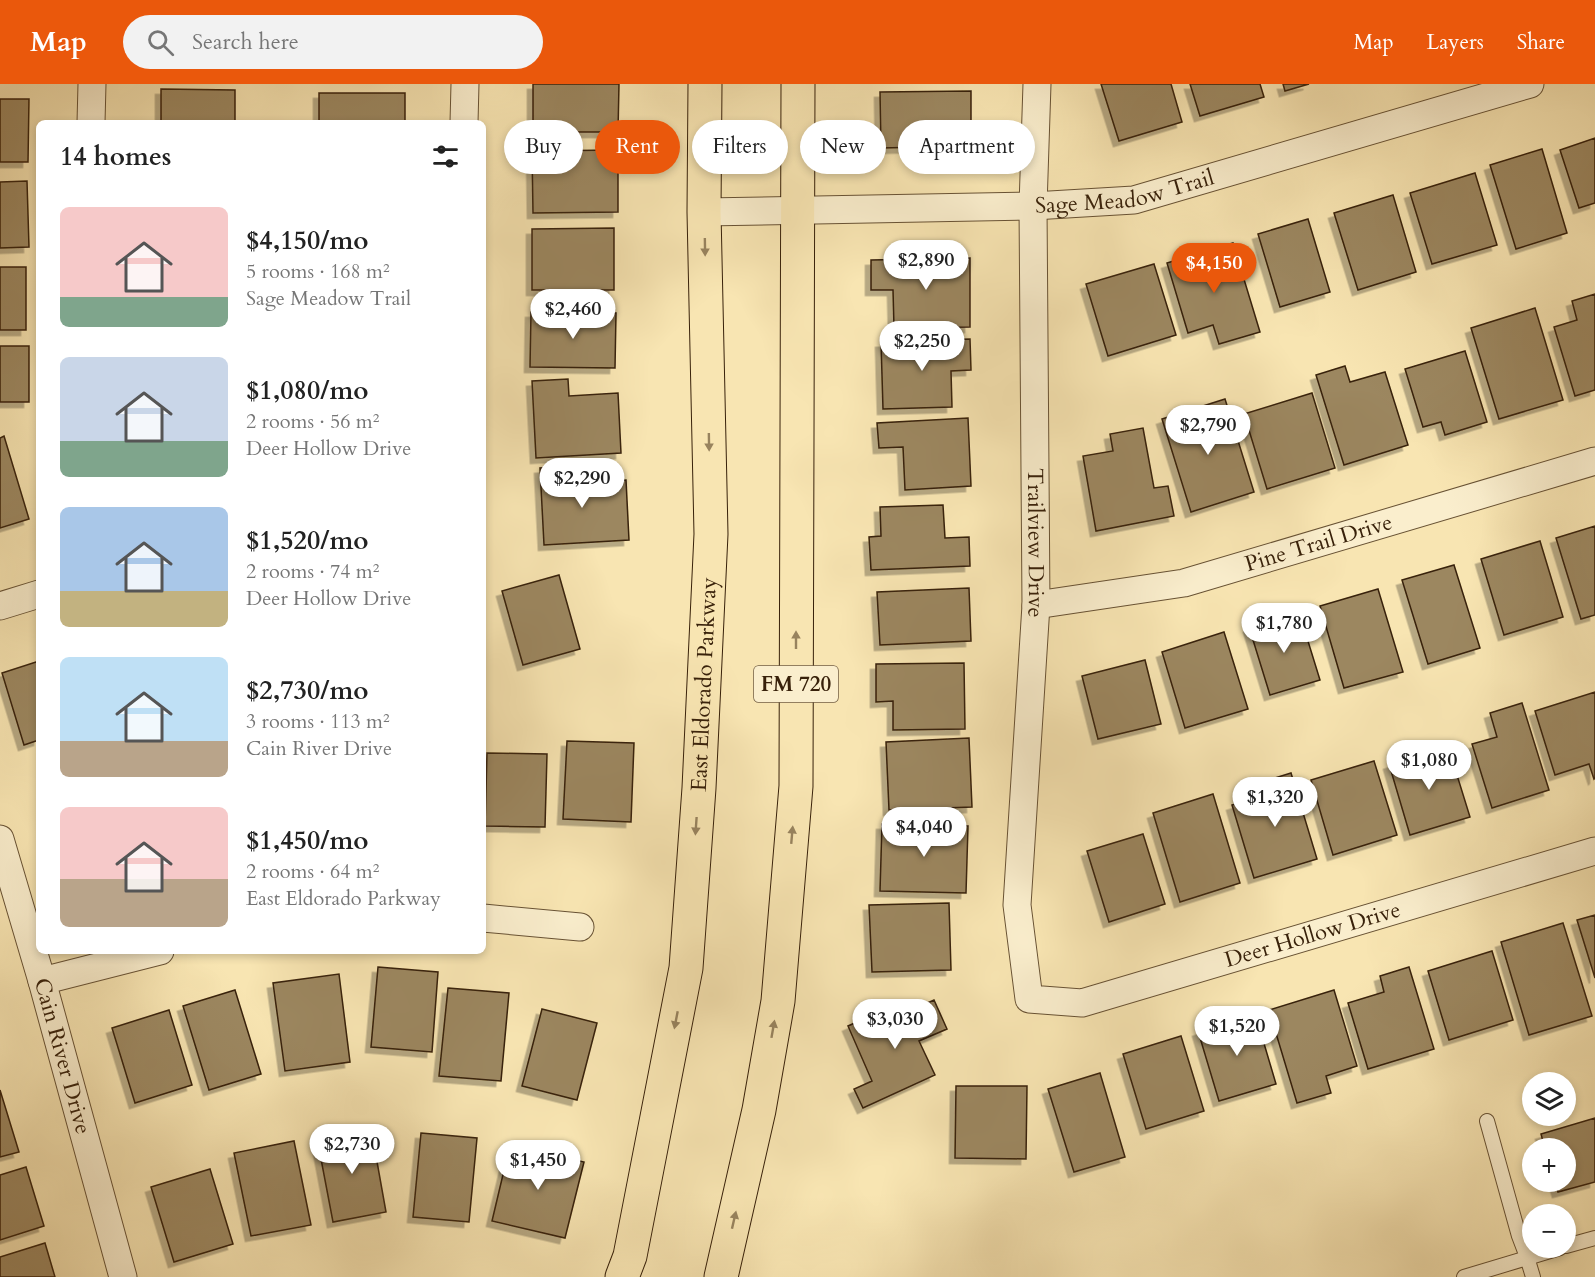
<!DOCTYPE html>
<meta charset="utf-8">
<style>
:root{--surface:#fff;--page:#f2f2f2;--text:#222;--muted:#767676;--accent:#ea580c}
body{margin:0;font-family:Cardo,serif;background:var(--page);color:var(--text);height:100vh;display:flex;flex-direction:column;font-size:22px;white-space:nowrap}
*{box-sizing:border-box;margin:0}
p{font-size:20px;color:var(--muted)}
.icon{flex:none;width:33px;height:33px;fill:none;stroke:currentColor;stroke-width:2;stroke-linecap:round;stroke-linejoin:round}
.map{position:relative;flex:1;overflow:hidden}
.drawer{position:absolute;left:36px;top:36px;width:450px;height:834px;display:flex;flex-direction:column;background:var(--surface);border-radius:9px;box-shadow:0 3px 9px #0003}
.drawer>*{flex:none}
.hud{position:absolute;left:504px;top:36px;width:570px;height:54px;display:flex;gap:12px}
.tools{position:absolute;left:1522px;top:988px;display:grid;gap:12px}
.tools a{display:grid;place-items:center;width:54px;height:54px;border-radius:50%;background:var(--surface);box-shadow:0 3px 9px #0003;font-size:30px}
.price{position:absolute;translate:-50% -51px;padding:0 14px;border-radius:21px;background:#fff;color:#222;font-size:20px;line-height:39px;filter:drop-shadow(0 2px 3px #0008)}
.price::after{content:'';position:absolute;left:50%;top:36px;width:18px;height:14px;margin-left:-9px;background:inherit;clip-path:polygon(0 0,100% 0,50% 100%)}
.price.current{background:var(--accent);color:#fff}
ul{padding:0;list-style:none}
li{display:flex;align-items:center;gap:18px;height:150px;padding:0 24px}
li span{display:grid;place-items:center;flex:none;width:168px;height:120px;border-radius:9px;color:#555}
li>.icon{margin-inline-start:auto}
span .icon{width:72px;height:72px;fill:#fffc;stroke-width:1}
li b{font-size:26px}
h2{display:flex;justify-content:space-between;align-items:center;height:72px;padding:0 24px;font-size:26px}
.chip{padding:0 21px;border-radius:27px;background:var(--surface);box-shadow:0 3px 9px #0003;font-size:21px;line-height:54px}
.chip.current{background:var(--accent);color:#fff}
header{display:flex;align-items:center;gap:36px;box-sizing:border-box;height:84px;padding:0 30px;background:var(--accent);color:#fff}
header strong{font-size:28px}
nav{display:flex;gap:33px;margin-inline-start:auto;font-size:21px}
.search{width:420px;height:54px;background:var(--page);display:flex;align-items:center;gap:15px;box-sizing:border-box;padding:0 21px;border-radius:33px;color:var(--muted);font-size:22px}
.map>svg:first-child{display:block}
</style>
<header>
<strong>Map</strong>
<div class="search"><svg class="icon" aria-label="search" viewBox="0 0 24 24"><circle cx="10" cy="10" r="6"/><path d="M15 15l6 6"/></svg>Search here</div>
<nav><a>Map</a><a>Layers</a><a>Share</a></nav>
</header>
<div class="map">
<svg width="1595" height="1193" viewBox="0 0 1595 1193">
<defs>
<filter id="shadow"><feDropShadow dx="-5.5" dy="5.5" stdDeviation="0" flood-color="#0004"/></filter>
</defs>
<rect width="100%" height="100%" fill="#f8e5b2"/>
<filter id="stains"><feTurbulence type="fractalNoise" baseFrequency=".00333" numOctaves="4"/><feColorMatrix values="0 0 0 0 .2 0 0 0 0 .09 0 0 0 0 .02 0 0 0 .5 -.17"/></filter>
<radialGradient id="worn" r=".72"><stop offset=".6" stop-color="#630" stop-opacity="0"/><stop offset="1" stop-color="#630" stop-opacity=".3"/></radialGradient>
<path fill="#9c8761" stroke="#38210a" stroke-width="1.5" filter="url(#shadow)" d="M533,0H619L618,48H533Z
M1101,0H1171L1182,38L1119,57Z
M1190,0H1260L1264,13L1200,32Z
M1283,0H1309L1285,7Z
M161,5L235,6V39H161Z
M971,7V62L881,64L880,8Z
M319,9H405V39H319Z
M0,15H29L28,78H0Z
M1595,54V119L1579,124L1560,66Z
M1542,65L1567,149L1516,165L1490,81Z
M618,66V128L533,129L532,67Z
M1475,89L1497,161L1432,180L1410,109Z
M27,97L29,163L0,164V98Z
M1393,111L1416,188L1358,206L1334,129Z
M1308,135L1330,208L1280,223L1258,150Z
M614,144V206H532V145Z
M1233,159L1260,248L1219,260L1213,241L1188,249L1167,179Z
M970,174V243L894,244L893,206H871V176Z
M1154,180L1176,251L1108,272L1086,200Z
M0,183H26V246H0Z
M1595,210V306L1575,312L1554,243L1577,236L1572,217Z
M1535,224L1563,316L1499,335L1471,244Z
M531,228L616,229L615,284L530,283Z
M970,255L971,286L951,287L952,323L883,325L881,258Z
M0,262H29V318H0Z
M1465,267L1487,338L1445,351L1441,338L1423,343L1405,285Z
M1345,282L1350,298L1385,288L1408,361L1344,381L1316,291Z
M568,295L569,312L618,309L621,369L536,374L532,297Z
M1312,309L1335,384L1267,405L1244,330Z
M1225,315L1254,408L1191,428L1162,335Z
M968,334L971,402L905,406L903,363L879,364L877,339Z
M1143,344L1154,404L1168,402L1174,432L1096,447L1083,372L1113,367L1110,350Z
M4,352L29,435L0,444V354Z
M576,382L577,399L626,396L629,456L544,461L540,384Z
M943,421L945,454L969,453L970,482L871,486L869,453L881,452L880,423Z
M1595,442V531L1581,535L1556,454Z
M1540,457L1563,533L1504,551L1481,475Z
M1454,481L1480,564L1428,580L1402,496Z
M559,491L580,565L523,581L502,507Z
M969,504L971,557L880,561L877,508Z
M1378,505L1403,588L1344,604L1320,522Z
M1299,528L1320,596L1270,611L1249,543Z
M1224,548L1248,625L1185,644L1162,568Z
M1145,576L1161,640L1098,655L1082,592Z
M39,577V656L24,661L2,589Z
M964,579L965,645L893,646V617L876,618V580Z
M1595,608V694L1594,695L1589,680L1555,691L1535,627Z
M1522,619L1549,706L1492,724L1472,660L1497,653L1490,629Z
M969,654L972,723L889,726L886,658Z
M567,657L634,659L631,738L563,735Z
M1448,662L1470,733L1410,751L1389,680Z
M487,669L547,670L545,743L485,742Z
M1374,677L1397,751L1333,771L1311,696Z
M1291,689L1317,775L1254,794L1232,721L1263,712L1259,699Z
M1213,710L1240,799L1180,818L1153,729Z
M882,740L968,742L966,809L880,807Z
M1143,750L1165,820L1109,838L1087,767Z
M949,819L951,886L872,888L869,821Z
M1595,831V894L1577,836Z
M1563,839L1592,932L1529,951L1501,858Z
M1492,867L1513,936L1449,956L1428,887Z
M378,883L438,888L432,968L371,963Z
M1409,883L1434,965L1368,985L1348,919L1384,908L1380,892Z
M339,890L350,978L285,987L273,899Z
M448,904L509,909L501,997L439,992Z
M235,906L261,990L209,1006L183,922Z
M1334,906L1357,982L1326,992L1331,1009L1297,1019L1269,926Z
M934,916L947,945L919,957L935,991L863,1024L854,1005L872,997L848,942L891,923L896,933Z
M542,925L597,939L577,1016L522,1002Z
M169,926L192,1001L135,1019L112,944Z
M1255,929L1276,1000L1219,1017L1198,947Z
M1181,952L1204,1027L1146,1045L1123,970Z
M1100,989L1125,1073L1074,1088L1048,1005Z
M956,1002H1027L1026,1075L955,1074Z
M0,1006L19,1068L0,1073Z
M1595,1034V1098L1558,1108L1555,1098H1566V1065H1545L1541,1050Z
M371,1044L386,1128L333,1138L317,1054Z
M421,1049L477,1054L469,1138L413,1133Z
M294,1057L311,1141L251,1152L234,1069Z
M510,1061L584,1078L565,1154L492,1137Z
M26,1083L44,1142L0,1156V1091Z
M210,1085L233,1160L174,1178L151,1103Z
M45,1159L55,1193H0V1173Z"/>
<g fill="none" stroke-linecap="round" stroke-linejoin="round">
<g stroke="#685234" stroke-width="16">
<path id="service" d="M1487,1037L1519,1152L1527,1173L1533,1193
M1566,1162L1595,1154
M1464,1193L1560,1164"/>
</g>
<g stroke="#685234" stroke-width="29">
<g id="minor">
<path id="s1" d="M1037,0L1033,122L1036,521L1017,821L1029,915L1082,919L1595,767"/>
<path d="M91,39L92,0"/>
<path d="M464,39L465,0"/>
<path id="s2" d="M704,128L1033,122L1134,116L1530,0"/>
<path id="s3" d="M1036,521L1184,499L1595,377"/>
<path d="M0,522L39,510"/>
<path id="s4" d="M0,755L42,897L123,1193"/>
<path d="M483,834L580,843"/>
<path d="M42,897L160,867"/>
</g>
</g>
<g stroke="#38210a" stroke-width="35">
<g id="primary">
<path id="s5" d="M622,1193L630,1172L686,884L699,704L711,450L704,128L705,0"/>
<path d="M721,1193L759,1026L778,917L796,702L798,0"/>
</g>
</g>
<use href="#service" stroke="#faeecd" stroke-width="14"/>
<use href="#minor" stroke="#faeecd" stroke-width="27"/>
<use href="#primary" stroke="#f8e5b2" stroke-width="33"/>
</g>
<defs><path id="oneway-solid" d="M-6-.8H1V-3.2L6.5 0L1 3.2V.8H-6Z" transform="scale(1.5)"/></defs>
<g fill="#98835e">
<use href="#oneway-solid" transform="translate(705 163) rotate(89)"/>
<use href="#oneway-solid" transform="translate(709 358) rotate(89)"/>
<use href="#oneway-solid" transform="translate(796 556) rotate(-90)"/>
<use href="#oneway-solid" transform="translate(696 742) rotate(94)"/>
<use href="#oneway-solid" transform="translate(792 751) rotate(-85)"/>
<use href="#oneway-solid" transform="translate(676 936) rotate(101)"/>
<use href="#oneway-solid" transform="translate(773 945) rotate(-80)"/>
<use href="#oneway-solid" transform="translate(734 1136) rotate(-77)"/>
</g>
<g text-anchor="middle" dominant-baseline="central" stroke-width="4.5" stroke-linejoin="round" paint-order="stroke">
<rect fill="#faeecd" stroke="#725e44" stroke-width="1.5" x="754" y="582" width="84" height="36" rx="4.5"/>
<g font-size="21" font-weight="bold" fill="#38210a">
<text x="796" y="600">FM 720</text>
</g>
<g font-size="22" fill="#38210a" stroke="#faeecd">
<text stroke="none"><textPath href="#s2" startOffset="422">Sage Meadow Trail</textPath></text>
<text stroke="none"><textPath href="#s1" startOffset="459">Trailview Drive</textPath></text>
<text stroke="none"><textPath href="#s3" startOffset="290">Pine Trail Drive</textPath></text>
<text stroke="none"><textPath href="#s5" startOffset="600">East Eldorado Parkway</textPath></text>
<text stroke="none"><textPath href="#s1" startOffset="1210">Deer Hollow Drive</textPath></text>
<text stroke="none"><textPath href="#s4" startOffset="226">Cain River Drive</textPath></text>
</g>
</g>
<rect width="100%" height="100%" filter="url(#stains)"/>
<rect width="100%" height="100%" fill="url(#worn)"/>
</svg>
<div class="tools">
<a><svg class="icon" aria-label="layers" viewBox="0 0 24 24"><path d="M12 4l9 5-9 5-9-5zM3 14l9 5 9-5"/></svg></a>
<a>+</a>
<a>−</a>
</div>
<b class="price" style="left:926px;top:207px">$2,890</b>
<b class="price current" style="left:1214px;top:210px">$4,150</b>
<b class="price" style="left:573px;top:256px">$2,460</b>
<b class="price" style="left:922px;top:288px">$2,250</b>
<b class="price" style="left:1208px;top:372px">$2,790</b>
<b class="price" style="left:582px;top:425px">$2,290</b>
<b class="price" style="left:1284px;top:570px">$1,780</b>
<b class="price" style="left:1429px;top:707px">$1,080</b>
<b class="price" style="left:1275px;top:744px">$1,320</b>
<b class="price" style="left:924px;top:774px">$4,040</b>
<b class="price" style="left:895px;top:966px">$3,030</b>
<b class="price" style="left:1237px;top:973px">$1,520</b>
<b class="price" style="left:352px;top:1091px">$2,730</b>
<b class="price" style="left:538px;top:1107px">$1,450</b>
<div class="hud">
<a class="chip">Buy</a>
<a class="chip current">Rent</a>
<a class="chip">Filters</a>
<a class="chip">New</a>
<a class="chip">Apartment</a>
</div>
<section class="drawer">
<h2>14 homes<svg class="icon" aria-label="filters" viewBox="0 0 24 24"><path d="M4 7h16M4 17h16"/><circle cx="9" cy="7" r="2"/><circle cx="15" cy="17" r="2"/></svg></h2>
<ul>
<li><span style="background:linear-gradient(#f6c9c9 75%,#7fa58c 0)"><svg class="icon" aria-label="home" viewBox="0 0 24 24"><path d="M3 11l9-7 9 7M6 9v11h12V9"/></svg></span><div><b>$4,150/mo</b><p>5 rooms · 168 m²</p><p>Sage Meadow Trail</p></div></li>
<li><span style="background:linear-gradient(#c9d6e8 70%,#7fa58c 0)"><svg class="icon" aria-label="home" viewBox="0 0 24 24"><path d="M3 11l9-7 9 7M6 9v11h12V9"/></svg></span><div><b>$1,080/mo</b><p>2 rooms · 56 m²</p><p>Deer Hollow Drive</p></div></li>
<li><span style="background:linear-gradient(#a9c7e8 70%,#c2b280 0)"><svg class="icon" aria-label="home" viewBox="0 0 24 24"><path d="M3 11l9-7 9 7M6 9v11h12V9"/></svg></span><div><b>$1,520/mo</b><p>2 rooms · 74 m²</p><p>Deer Hollow Drive</p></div></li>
<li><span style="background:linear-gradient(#bfe0f5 70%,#b9a48a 0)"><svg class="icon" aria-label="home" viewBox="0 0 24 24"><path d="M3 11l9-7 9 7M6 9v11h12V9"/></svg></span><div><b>$2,730/mo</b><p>3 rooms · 113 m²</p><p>Cain River Drive</p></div></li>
<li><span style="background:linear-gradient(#f6c9c9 60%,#b9a48a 0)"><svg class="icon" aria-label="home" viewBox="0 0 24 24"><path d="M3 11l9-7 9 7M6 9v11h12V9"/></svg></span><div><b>$1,450/mo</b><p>2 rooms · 64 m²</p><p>East Eldorado Parkway</p></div></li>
</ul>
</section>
</div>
